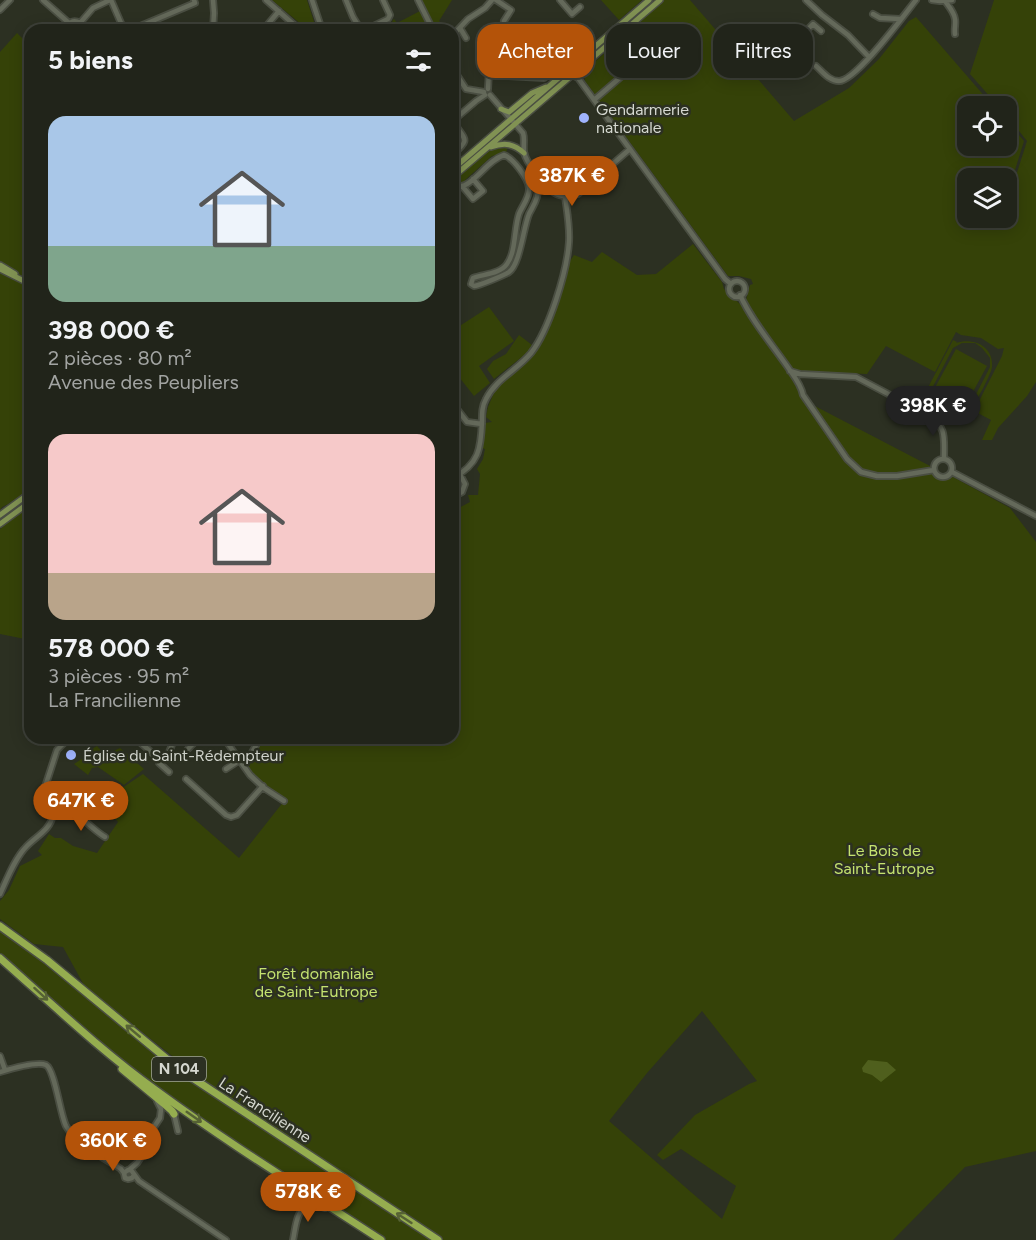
<!DOCTYPE html>
<html lang="fr">
<meta charset="utf-8">
<style>
:root{--surface:#21241a;--page:#2d3027;--text:#f1f3f6;--muted:#a2a4a2;--line:#3e4139;--accent:#b45309}
body{margin:0;font-family:Figtree,sans-serif;background:var(--page);color:var(--text);height:100vh;display:flex;flex-direction:column;font-size:22px;white-space:nowrap}
*{box-sizing:border-box;margin:0}
p{font-size:20px;color:var(--muted)}
.icon{flex:none;width:33px;height:33px;fill:none;stroke:currentColor;stroke-width:2;stroke-linecap:round;stroke-linejoin:round}
.map{position:relative;flex:1;overflow:hidden}
.details{position:absolute;left:24px;top:24px;width:435px;height:720px;display:flex;flex-direction:column;background:var(--surface);border-radius:18px;box-shadow:0 3px 15px #0003,0 0 0 2px var(--line)}
.details>*{flex:none}
.top-card{position:absolute;left:477px;top:24px;width:468px;height:54px;display:flex;gap:12px}
.buttons{position:absolute;left:957px;top:96px;display:grid;gap:12px}
.buttons a{display:grid;place-items:center;width:60px;height:60px;border-radius:12px;background:var(--surface);box-shadow:0 3px 15px #0003,0 0 0 2px var(--line);font-size:30px}
.price{position:absolute;translate:-50% -51px;padding:0 14px;border-radius:21px;background:var(--accent);color:#fff;font-size:20px;line-height:39px;filter:drop-shadow(0 2px 3px #0008)}
.price::after{content:'';position:absolute;left:50%;top:36px;width:18px;height:14px;margin-left:-9px;background:inherit;clip-path:polygon(0 0,100% 0,50% 100%)}
.price.current{background:#222;color:#fff}
ul{padding:0;list-style:none}
li{display:grid;align-content:center;gap:12px;height:318px;padding:0 24px}
li span{display:grid;place-items:center;height:186px;border-radius:18px;color:#555}
li>.icon{margin-inline-start:auto}
span .icon{width:108px;height:108px;fill:#fffc;stroke-width:1}
li b{font-size:26px}
h2{display:flex;justify-content:space-between;align-items:center;height:72px;padding:0 24px;font-size:26px}
.chip{padding:0 21px;border-radius:18px;background:var(--surface);box-shadow:0 3px 15px #0003,0 0 0 2px var(--line);font-size:21px;line-height:54px}
.chip.current{background:var(--accent);color:#fff}
.map>svg:first-child{display:block}
</style>
<div class="map">
<svg width="1036" height="1240" viewBox="0 0 1036 1240">
<rect width="100%" height="100%" fill="#2c3022"/>
<path fill="#354208" fill-rule="evenodd" d="M272,0H307L316,28L319,30H308Z
M421,0H452L439,21L450,30H436Z
M601,0H642L619,20Z
M664,0H690L794,121L849,88L879,59L909,21L916,17L993,106H968V146H1006L1007,121L1024,141L1010,186L1009,198L1027,141L1007,116L1006,106H998L970,74L994,0H1036V382L1027,396L998,428L992,440H982L991,420L974,411L1002,356L1004,348L998,349L981,338L961,335L956,332L935,372L886,346L867,374L797,371L794,370L790,366L747,304L746,300L750,285L753,284L751,279L739,276H728L585,81V74L588,68ZM968,178H1006V218H968Z
M420,11L425,22C409,32 397,30 378,30L391,24L393,20L394,19L397,23Z
M17,33L30,46V489L8,504L2,507L0,510V52Z
M508,146L506,153L492,156L465,180L466,182L454,188L453,186V181L489,149L493,148Z
M693,244L722,282L724,289L741,305L773,350L787,370L805,403L811,404L932,467L935,475L943,480L953,477L1010,508L1036,542V1151L965,1167L893,1240H443L219,1093L85,987L63,947L34,944L0,919V901L9,890L20,866L42,855L38,851L49,834L55,838H61L73,846L97,853L118,822L101,802L143,774L239,858L284,801L264,788L242,763L246,761L260,738H453V511L470,502L468,495H478L480,474L477,469L483,459L485,449L482,448L485,423L492,422L486,417L488,407L493,395L501,383L529,359L538,347L564,282L570,261L574,255L592,262L602,252L637,275L656,274ZM702,1011L757,1081L749,1084L695,1115L657,1155L663,1160L681,1149L736,1186L722,1219L609,1121L647,1073Z
M489,307L514,341L479,366L490,383L474,396L459,377L453,381V328L455,329Z
M519,335L532,345L528,352L494,379L487,369L493,361L506,354Z
M953,340L957,342L956,343C973,337 994,346 992,367C992,373 971,412 966,416C959,421 951,422 943,419C934,415 929,407 928,397L926,399L923,397ZM962,343H975L982,348L990,358V367L966,414L958,418L949,419L941,416L934,411L930,403L929,394L953,348Z
M956,349L987,366L962,412L931,395Z
M30,505V641L25,639L0,634V529Z
M97,746L105,755L120,748L144,769L124,785L98,767L92,768L88,775L74,764L91,753L92,749Z
M0,929L37,955L180,1073L434,1240H386L227,1136L176,1102L137,1073L0,955Z"/>
<path fill="#4f5f1d" d="M868,1060L887,1062L896,1070L881,1082L872,1075L863,1072L862,1068Z"/>
<g fill="none" stroke-linecap="round" stroke-linejoin="round">
<g stroke="#4a4e42" stroke-width="8">
<path id="minor" d="M43,0L69,23
M111,0L124,30
M266,0L300,30
M312,0L322,30
M346,0L353,17L361,30
M418,0L433,30
M496,0L511,10L504,21
M560,0L572,14L580,7
M806,0L822,15L848,35L869,57
M932,0L940,1L952,0
M945,1C949,7 954,12 955,19C956,24 954,29 955,34
M0,10L10,0
M873,14L880,18L900,19
M80,23L93,8L110,0
M460,28L466,38
M67,30C67,23 73,19 80,23
M131,30L195,3L194,0
M213,30L214,13L213,0
M263,30L279,11
M365,30L388,19L390,15L383,0
M453,35L468,19L485,8L492,0
M796,39L800,37L813,24L821,31
M816,66C823,72 829,81 839,81C856,81 904,15 916,0
M571,67L572,75L578,78L725,279L731,284
M453,69L466,89L484,92
M488,89L490,53C492,48 496,45 501,43L525,45L535,40L560,43L563,45C564,64 559,68 544,78L493,75L489,77
M490,95L523,133C525,139 523,145 524,152C526,163 548,192 559,195C565,197 572,196 578,194L630,149
M594,100L678,28
M453,154C471,139 465,140 454,123L455,119L476,101L485,95
M462,186L473,199L483,191L473,179
M453,190C458,187 462,187 467,184C480,176 489,160 504,155C513,158 528,178 529,188C530,197 522,206 519,214C514,229 516,252 507,264C500,274 484,274 473,278L471,284L474,286C478,286 505,275 509,272C520,264 523,229 529,214C532,208 535,204 537,197C538,192 538,188 537,183L532,181H527
M729 289a8 8 0 1 1 16 0a8 8 0 1 1-16 0Z
M740,295C752,321 771,343 787,366C793,375 801,384 803,395L847,459L861,472L877,476H897L934,470
M790,371L800,374L856,377L928,415C947,426 944,439 944,458
M453,404L467,422L482,424
M934 468a9 9 0 1 1 18 0a9 9 0 1 1-18 0Z
M453,461L465,484L462,492L453,497
M952,472L1036,516
M453,478C479,464 481,449 482,421C482,413 482,406 486,399C496,379 517,370 531,353C549,330 567,272 569,242C570,227 567,211 565,196
M135,738L158,758L168,755L173,742
M224,738L250,775L264,788L284,801
M188,749L193,744L195,738
M158,758L159,763L169,772
M242,763L249,758L260,738
M226,769L240,760
M186,779L226,815L231,817L237,815L263,786
M59,809C77,809 91,829 105,837
M0,894C7,879 15,858 26,847C36,836 51,830 53,814L50,810L52,807L45,797L44,790L57,750L69,738
M0,1056L5,1070
M0,1072C10,1069 37,1061 46,1065C55,1070 60,1114 66,1126C76,1144 104,1158 121,1169L124,1173
M174,1114L178,1131
M129,1170L137,1163L141,1157L144,1142L160,1118L161,1109L157,1101
M134,1175L132,1178L128,1179L125,1178L124,1173L128,1170H131L139,1181L226,1240
M293,1240C296,1226 296,1206 313,1205"/>
</g>
<g stroke="#4a4e42" stroke-width="8">
<path id="major" d="M501,109L509,112L532,93L546,87
M491,147C505,142 514,144 524,153
M453,169L649,0
M453,177L660,0
M0,265L15,274
M0,269L30,284
M0,515L30,493
M0,524L30,502"/>
</g>
<g stroke="#4a4e42" stroke-width="10">
<path id="highway" d="M0,926L47,960L179,1069L438,1240
M0,958C51,1003 101,1051 157,1091C229,1144 306,1191 381,1240
M122,1069L163,1103L172,1111L174,1114
M302,1202H308L325,1207"/>
</g>
<use href="#minor" stroke="#64695a" stroke-width="4.5"/>
<use href="#major" stroke="#819253" stroke-width="5"/>
<use href="#highway" stroke="#95ad4f" stroke-width="7"/>
</g>
<defs><path id="oneway-shaft" d="M-6 0H5M1.5-3L5.5 0L1.5 3" fill="none" stroke-width="1.6" stroke-linecap="round" stroke-linejoin="round" transform="scale(1.5)"/></defs>
<g stroke="#566234">
<use href="#oneway-shaft" transform="translate(41 994) rotate(42)"/>
<use href="#oneway-shaft" transform="translate(133 1031) rotate(-140)"/>
<use href="#oneway-shaft" transform="translate(194 1117) rotate(35)"/>
<use href="#oneway-shaft" transform="translate(404 1218) rotate(-147)"/>
</g>
<g fill="#9fb3fd" stroke="#2c3022" stroke-width="2">
<circle cx="584" cy="118" r="6"/>
<circle cx="71" cy="755" r="6"/>
</g>
<g text-anchor="middle" dominant-baseline="central" stroke-width="5" stroke-linejoin="round" paint-order="stroke">
<rect fill="#2c3022" stroke="#a2a69c" stroke-width="1.5" x="152" y="1057" width="54" height="24" rx="4.5"/>
<g font-size="15" font-weight="bold" fill="#d5d8d0">
<text x="179" y="1069">N 104</text>
</g>
<g font-size="16" fill="#d5d8d0" stroke="#2c3022" text-anchor="start">
<text x="596" y="109">Gendarmerie<tspan x="596" dy="18">nationale</tspan></text>
<text x="83" y="755">Église du Saint-Rédempteur</text>
</g>
<g font-size="16" fill="#c4e26f" stroke="#2c3022">
<text x="884" y="850">Le Bois de<tspan x="884" dy="18">Saint-Eutrope</tspan></text>
<text x="316" y="973">Forêt domaniale<tspan x="316" dy="18">de Saint-Eutrope</tspan></text>
</g>
<g font-size="16" fill="#d5d8d0" stroke="#2c3022">
<text transform="translate(265 1110) rotate(33)">La Francilienne</text>
</g>
</g>
</svg>
<div class="buttons">
<a><svg class="icon" aria-label="locate" viewBox="0 0 24 24"><circle cx="12" cy="12" r="6"/><path d="M12 2v4M12 18v4M2 12h4M18 12h4"/></svg></a>
<a><svg class="icon" aria-label="layers" viewBox="0 0 24 24"><path d="M12 4l9 5-9 5-9-5zM3 14l9 5 9-5"/></svg></a>
</div>
<b class="price" style="left:572px;top:207px">387K €</b>
<b class="price current" style="left:933px;top:437px">398K €</b>
<b class="price" style="left:81px;top:832px">647K €</b>
<b class="price" style="left:113px;top:1172px">360K €</b>
<b class="price" style="left:308px;top:1223px">578K €</b>
<div class="top-card">
<a class="chip current">Acheter</a>
<a class="chip">Louer</a>
<a class="chip">Filtres</a>
</div>
<section class="details">
<h2>5 biens<svg class="icon" aria-label="filters" viewBox="0 0 24 24"><path d="M4 7h16M4 17h16"/><circle cx="9" cy="7" r="2"/><circle cx="15" cy="17" r="2"/></svg></h2>
<ul>
<li><span style="background:linear-gradient(#a9c7e8 70%,#7fa58c 0)"><svg class="icon" aria-label="home" viewBox="0 0 24 24"><path d="M3 11l9-7 9 7M6 9v11h12V9"/></svg></span><div><b>398 000 €</b><p>2 pièces · 80 m²</p><p>Avenue des Peupliers</p></div></li>
<li><span style="background:linear-gradient(#f6c9c9 75%,#b9a48a 0)"><svg class="icon" aria-label="home" viewBox="0 0 24 24"><path d="M3 11l9-7 9 7M6 9v11h12V9"/></svg></span><div><b>578 000 €</b><p>3 pièces · 95 m²</p><p>La Francilienne</p></div></li>
</ul>
</section>
</div>
